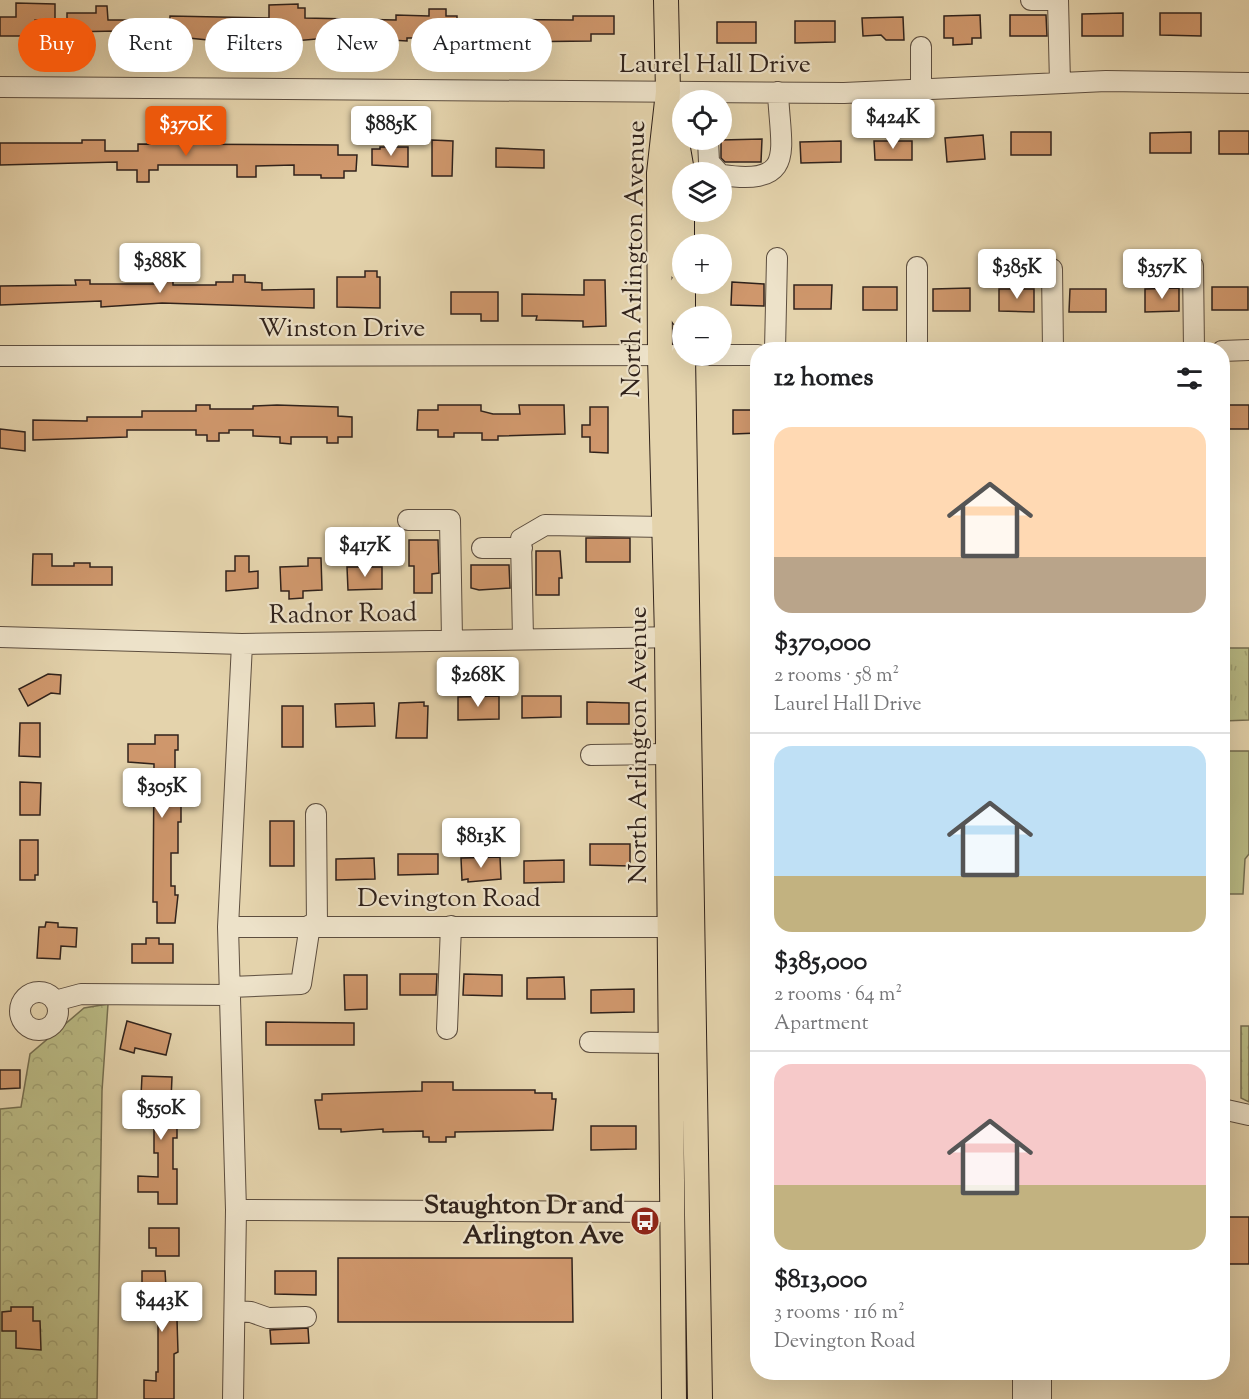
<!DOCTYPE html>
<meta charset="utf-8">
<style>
:root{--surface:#fff;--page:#f6f6f6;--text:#202124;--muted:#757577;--line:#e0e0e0;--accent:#ea580c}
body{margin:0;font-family:"Sorts Mill Goudy",serif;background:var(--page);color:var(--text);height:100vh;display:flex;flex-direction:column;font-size:22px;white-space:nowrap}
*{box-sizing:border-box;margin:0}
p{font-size:20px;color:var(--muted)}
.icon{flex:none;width:33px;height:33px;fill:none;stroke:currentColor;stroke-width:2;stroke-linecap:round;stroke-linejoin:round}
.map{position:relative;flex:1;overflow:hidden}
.sheet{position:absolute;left:750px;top:342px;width:480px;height:1038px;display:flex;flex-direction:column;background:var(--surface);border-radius:24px;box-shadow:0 6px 24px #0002}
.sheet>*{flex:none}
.top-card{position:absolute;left:18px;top:18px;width:570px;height:54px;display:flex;gap:12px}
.fabs{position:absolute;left:672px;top:90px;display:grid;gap:12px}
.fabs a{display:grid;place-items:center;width:60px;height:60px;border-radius:50%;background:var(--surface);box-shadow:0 6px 24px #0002;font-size:30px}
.price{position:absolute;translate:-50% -51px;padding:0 14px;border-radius:6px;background:#fff;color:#222;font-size:20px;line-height:39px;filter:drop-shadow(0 2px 3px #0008)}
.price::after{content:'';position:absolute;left:50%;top:36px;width:18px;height:14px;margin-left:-9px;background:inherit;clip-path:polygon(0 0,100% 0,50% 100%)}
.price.selected{background:var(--accent);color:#fff}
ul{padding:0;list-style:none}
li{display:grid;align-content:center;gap:12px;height:318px;padding:0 24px}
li+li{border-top:2px solid var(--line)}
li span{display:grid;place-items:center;height:186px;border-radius:18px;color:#555}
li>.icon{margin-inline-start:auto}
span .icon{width:108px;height:108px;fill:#fffc;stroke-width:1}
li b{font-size:26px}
h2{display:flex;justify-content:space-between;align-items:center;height:72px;padding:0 24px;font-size:26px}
.chip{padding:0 21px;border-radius:27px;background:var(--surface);box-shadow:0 6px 24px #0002;font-size:21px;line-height:54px}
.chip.selected{background:var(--accent);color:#fff}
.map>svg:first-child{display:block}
</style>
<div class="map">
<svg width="1249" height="1399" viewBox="0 0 1249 1399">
<defs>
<pattern id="forest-crowns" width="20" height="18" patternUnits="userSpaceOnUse" patternTransform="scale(1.5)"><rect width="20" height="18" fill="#babb85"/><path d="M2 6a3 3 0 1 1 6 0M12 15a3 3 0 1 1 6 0" fill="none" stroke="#a0a072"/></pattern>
<pattern id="park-tufts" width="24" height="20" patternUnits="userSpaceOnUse" patternTransform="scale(1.5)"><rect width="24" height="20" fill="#babb85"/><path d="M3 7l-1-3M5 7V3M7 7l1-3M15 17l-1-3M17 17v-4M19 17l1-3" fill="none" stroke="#a0a072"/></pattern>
</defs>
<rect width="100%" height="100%" fill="#e4d3ac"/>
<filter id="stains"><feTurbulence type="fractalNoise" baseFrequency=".00333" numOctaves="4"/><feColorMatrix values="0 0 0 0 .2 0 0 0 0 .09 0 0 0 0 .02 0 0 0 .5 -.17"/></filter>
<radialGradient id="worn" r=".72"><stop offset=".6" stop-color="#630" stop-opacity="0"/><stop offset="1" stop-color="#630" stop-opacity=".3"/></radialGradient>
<path fill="#babb85" stroke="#756e50" stroke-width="1.5" d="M1223,751H1249V854L1245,859L1243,894H1223Z"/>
<path fill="url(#forest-crowns)" stroke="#756e50" stroke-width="1.5" d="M108,1004L102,1091L97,1399H0V1109L21,1107L30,1054L84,1008Z
M1241,1026H1249V1102L1241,1098Z"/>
<path fill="url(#park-tufts)" stroke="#756e50" stroke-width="1.5" d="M1223,648H1249V720L1223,721Z"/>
<path fill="#cf976c" stroke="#30221b" stroke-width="1.5" d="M16,3L55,4V20H35V36H0V17H16Z
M298,4V8H305V18L396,20V15L429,16V9H446V16H457V19L573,20V16H614V34H591V41L508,42H471V36H433V38H407V41L340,37L294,41V35H257V39L208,40L169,36L170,16L269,18V5Z
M96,6H107L108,20H149V39H118V31L67,32V13H96Z
M1123,13V36H1082V14Z
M1160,13H1201V36L1160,35Z
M980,15L981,38H972V44L953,45V38H944V16Z
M1010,15H1046L1047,36H1010Z
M903,17L904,40H886L881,35L863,36L862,18Z
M795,21H835V42L795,43Z
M717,22H756V43H717Z
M1219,131H1249V154H1219Z
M1011,132H1051V155H1011Z
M1191,132V153H1150V133Z
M983,135L985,159L947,162L945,138Z
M762,139L761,162H725L721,158V140Z
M82,140H105V151H138V144L338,145V155H357L356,171H344V178H321V175H294V165L256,166V177H237V165H158V170H149V182H137V170H117V162L0,165V143H82Z
M432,140L453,141L452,176H432Z
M841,141V162L801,163L800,142Z
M874,141H912V160H875Z
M380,147H408V167L372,165V149H380Z
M496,148L544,150V168L496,167Z
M365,271H377V277H380V308L337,307V277H365Z
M162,272H173V285H216V282H233V275H245V282L262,283V290L314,289V308L162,303L101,307V301L0,305V286L76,285L75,280H90V284H162Z
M584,280H605L606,326L583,327V321L536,320L537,316H522V294L584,295Z
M732,282L764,284V306L731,305Z
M794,285H832L831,309H794Z
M863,287H897V310H863Z
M1212,287H1248V310H1212Z
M970,288V311H933V289Z
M1179,288V311L1145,312V289Z
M999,289H1034V312L999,311Z
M1070,289H1106V312H1069Z
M451,292H498V321H481V314H451Z
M196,405H210V409H253V406L277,405L338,407V416L352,417V437H338V443H327V437H291V444L280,443V437L253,436V430H229V433H219V441H207V435H196V430H127V437L33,440V420L87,421V417H142V411H196Z
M438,405H481V411L493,414H520L519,405H564L565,434L498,436V440H482V433H454V437H438V430H417L418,410H438Z
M1225,405H1249V429H1225Z
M590,407H608V453L590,452V437H582V425H590Z
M733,410H758V433L733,434Z
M0,429L25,432V451L0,448Z
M586,538H630V562H586Z
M409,540H438L439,573L432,574V593H414V566H409Z
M536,551H560L562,578H559V595H536Z
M33,554H52V566H74V563H90V567H112V585H32Z
M235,556H249V572L258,571V588L226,591V571H235Z
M308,558H321L322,590L303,591V598L289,599V591H281L280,567L308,566Z
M471,565H509L510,588L479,590L471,588Z
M347,567H382V589L348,590Z
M48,674L61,675L60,694L51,693L28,706L19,689Z
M499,696V719L458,720V697Z
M522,696H561V717L522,718Z
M424,702V706H428L427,738H396L399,703Z
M587,702L629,703V724H587Z
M374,703L375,726L336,727L335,704Z
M282,706H303V747H282Z
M20,723H40V757L19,756Z
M155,735H178V750H175V806H181V822H178V853H171V886H175V895H178L175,923H157V902H153L154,764L128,762V744H155Z
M20,782L41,783L40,815H20Z
M270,821H294V866H270Z
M20,840H38V875H35V880H20Z
M590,844H630V866L590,865Z
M398,854H438V874L398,875Z
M500,857L501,879L468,882V879L462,880L461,858Z
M374,858L375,879L336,880V859Z
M564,860V882L524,883V861Z
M46,922L58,923V927L77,928L76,947L61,946L60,959L37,958L39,927H45Z
M146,938H159V944H173V963H132V944H146Z
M400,974H437L436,995H400Z
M464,974L502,975V996L463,995Z
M344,975H367V1009L345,1010Z
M564,977L565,999H527V978Z
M634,989V1012L591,1013V990Z
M127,1021L171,1034L166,1055L135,1048L134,1053L120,1049Z
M266,1022L354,1023V1045H266Z
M0,1070H20V1088L0,1089Z
M142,1076L172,1077L170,1124H177V1138H173V1169H177V1204H158V1192H138V1176L158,1177V1153H154V1096H141Z
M422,1082H453V1090H535V1093H552V1099H556L553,1130L455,1132V1137H446V1142H429V1137H423V1131L383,1132V1129L341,1132V1129H319L315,1100H322V1094L422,1091Z
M591,1126H636V1149L591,1150Z
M1222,1217H1249V1264H1222Z
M149,1228H179V1256H156V1248H149Z
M338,1258H572L573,1322H338Z
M142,1271H165L166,1287H176L178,1352L174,1354V1399H144V1380L156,1381V1372H158V1304H142Z
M275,1271H316V1295L275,1294Z
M11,1307H33V1321H40L41,1350L16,1348V1331H2V1312L11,1311Z
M308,1328L309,1343L271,1344L270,1330Z"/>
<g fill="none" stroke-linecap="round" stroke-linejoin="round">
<g stroke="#5d4e3f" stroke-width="22">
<path id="minor" d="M1031,0H1058L1060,83
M0,87L844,93L1106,81L1249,83
M921,91V47
M708,140L709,162L718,172
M722,175C798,186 780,149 778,92
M1193,266L1194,350
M917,267V350
M1052,269L1053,350
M775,350L777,258
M1222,351L1249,350
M0,356L758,355
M408,520H450L452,640
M482,548H522
M0,637L242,644L681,637
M523,639L521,539L545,525L665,527
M591,755L668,754
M316,814L317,925
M228,927H669
M230,987L301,984L310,925
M20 1011a19 19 0 1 1 38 0a19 19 0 1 1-38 0Z
M55,1001L81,994L230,995
M447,1029L451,926
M590,1042L670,1043
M1222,1109L1249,1115
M236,1210L671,1212
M235,1311L251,1312L268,1318L306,1317
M1023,1372V1399
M1041,1372V1399
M233,1399L236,1210L228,927L242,644"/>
</g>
<g stroke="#30221b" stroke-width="26">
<path id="major" d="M666,0L668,92L659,173L660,357L667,637L674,1399
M673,120L682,171V270
M683,284V316
M683,356L700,1399"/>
</g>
<use href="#minor" stroke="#ede2c9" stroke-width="20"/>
<use href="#major" stroke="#e4d3ac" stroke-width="24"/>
</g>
<defs>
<g id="bus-disc" transform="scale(1.5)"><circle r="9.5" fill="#8f2418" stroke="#ede2c9"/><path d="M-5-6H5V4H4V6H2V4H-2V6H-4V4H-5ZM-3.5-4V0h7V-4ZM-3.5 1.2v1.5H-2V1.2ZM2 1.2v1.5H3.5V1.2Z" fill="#fff"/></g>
</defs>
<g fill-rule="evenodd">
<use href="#bus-disc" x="645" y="1221"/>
</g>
<g text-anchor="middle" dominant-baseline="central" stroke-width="4.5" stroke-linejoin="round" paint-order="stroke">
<g font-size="26" fill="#30221b" stroke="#ede2c9">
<text x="715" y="65">Laurel Hall Drive</text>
<text transform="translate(635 259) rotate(-89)">North Arlington Avenue</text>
<text x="342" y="329">Winston Drive</text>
<text transform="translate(343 615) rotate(-1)">Radnor Road</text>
<text transform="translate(639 745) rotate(-90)">North Arlington Avenue</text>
<text x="449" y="899">Devington Road</text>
</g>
<g font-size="26" font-weight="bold" fill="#30221b" stroke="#ede2c9" text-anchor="end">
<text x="624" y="1206">Staughton Dr and<tspan x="624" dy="30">Arlington Ave</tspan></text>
</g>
</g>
<rect width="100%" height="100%" filter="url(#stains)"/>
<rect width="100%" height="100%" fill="url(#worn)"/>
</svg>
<div class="fabs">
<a><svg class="icon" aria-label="locate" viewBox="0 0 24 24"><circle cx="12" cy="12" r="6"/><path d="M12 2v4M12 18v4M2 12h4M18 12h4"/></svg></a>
<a><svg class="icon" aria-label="layers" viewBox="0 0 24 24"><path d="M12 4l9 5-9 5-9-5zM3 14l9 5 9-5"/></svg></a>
<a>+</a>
<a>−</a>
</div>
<b class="price" style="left:893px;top:150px">$424K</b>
<b class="price selected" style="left:186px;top:157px">$370K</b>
<b class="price" style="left:391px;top:157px">$885K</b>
<b class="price" style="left:160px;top:294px">$388K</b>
<b class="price" style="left:1017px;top:300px">$385K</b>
<b class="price" style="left:1162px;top:300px">$357K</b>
<b class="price" style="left:365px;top:578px">$417K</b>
<b class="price" style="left:478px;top:708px">$268K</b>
<b class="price" style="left:162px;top:819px">$305K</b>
<b class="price" style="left:481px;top:869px">$813K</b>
<b class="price" style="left:161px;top:1141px">$550K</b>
<b class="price" style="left:162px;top:1333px">$443K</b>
<div class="top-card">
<a class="chip selected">Buy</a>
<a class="chip">Rent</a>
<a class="chip">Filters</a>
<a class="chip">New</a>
<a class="chip">Apartment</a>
</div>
<section class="sheet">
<h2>12 homes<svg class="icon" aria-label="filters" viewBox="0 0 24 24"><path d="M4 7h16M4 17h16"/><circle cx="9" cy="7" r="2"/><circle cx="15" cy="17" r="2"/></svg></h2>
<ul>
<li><span style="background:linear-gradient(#ffd9b3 70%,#b9a48a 0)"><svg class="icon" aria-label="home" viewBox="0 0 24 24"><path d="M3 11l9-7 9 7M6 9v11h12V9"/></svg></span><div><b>$370,000</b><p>2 rooms · 58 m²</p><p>Laurel Hall Drive</p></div></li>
<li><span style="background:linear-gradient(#bfe0f5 70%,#c2b280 0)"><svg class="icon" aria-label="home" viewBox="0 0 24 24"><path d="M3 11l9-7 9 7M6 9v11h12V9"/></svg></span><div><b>$385,000</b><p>2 rooms · 64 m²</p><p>Apartment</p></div></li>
<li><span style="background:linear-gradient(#f6c9c9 65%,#c2b280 0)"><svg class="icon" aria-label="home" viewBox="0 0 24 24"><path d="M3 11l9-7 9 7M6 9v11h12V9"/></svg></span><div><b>$813,000</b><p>3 rooms · 116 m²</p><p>Devington Road</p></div></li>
</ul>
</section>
</div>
